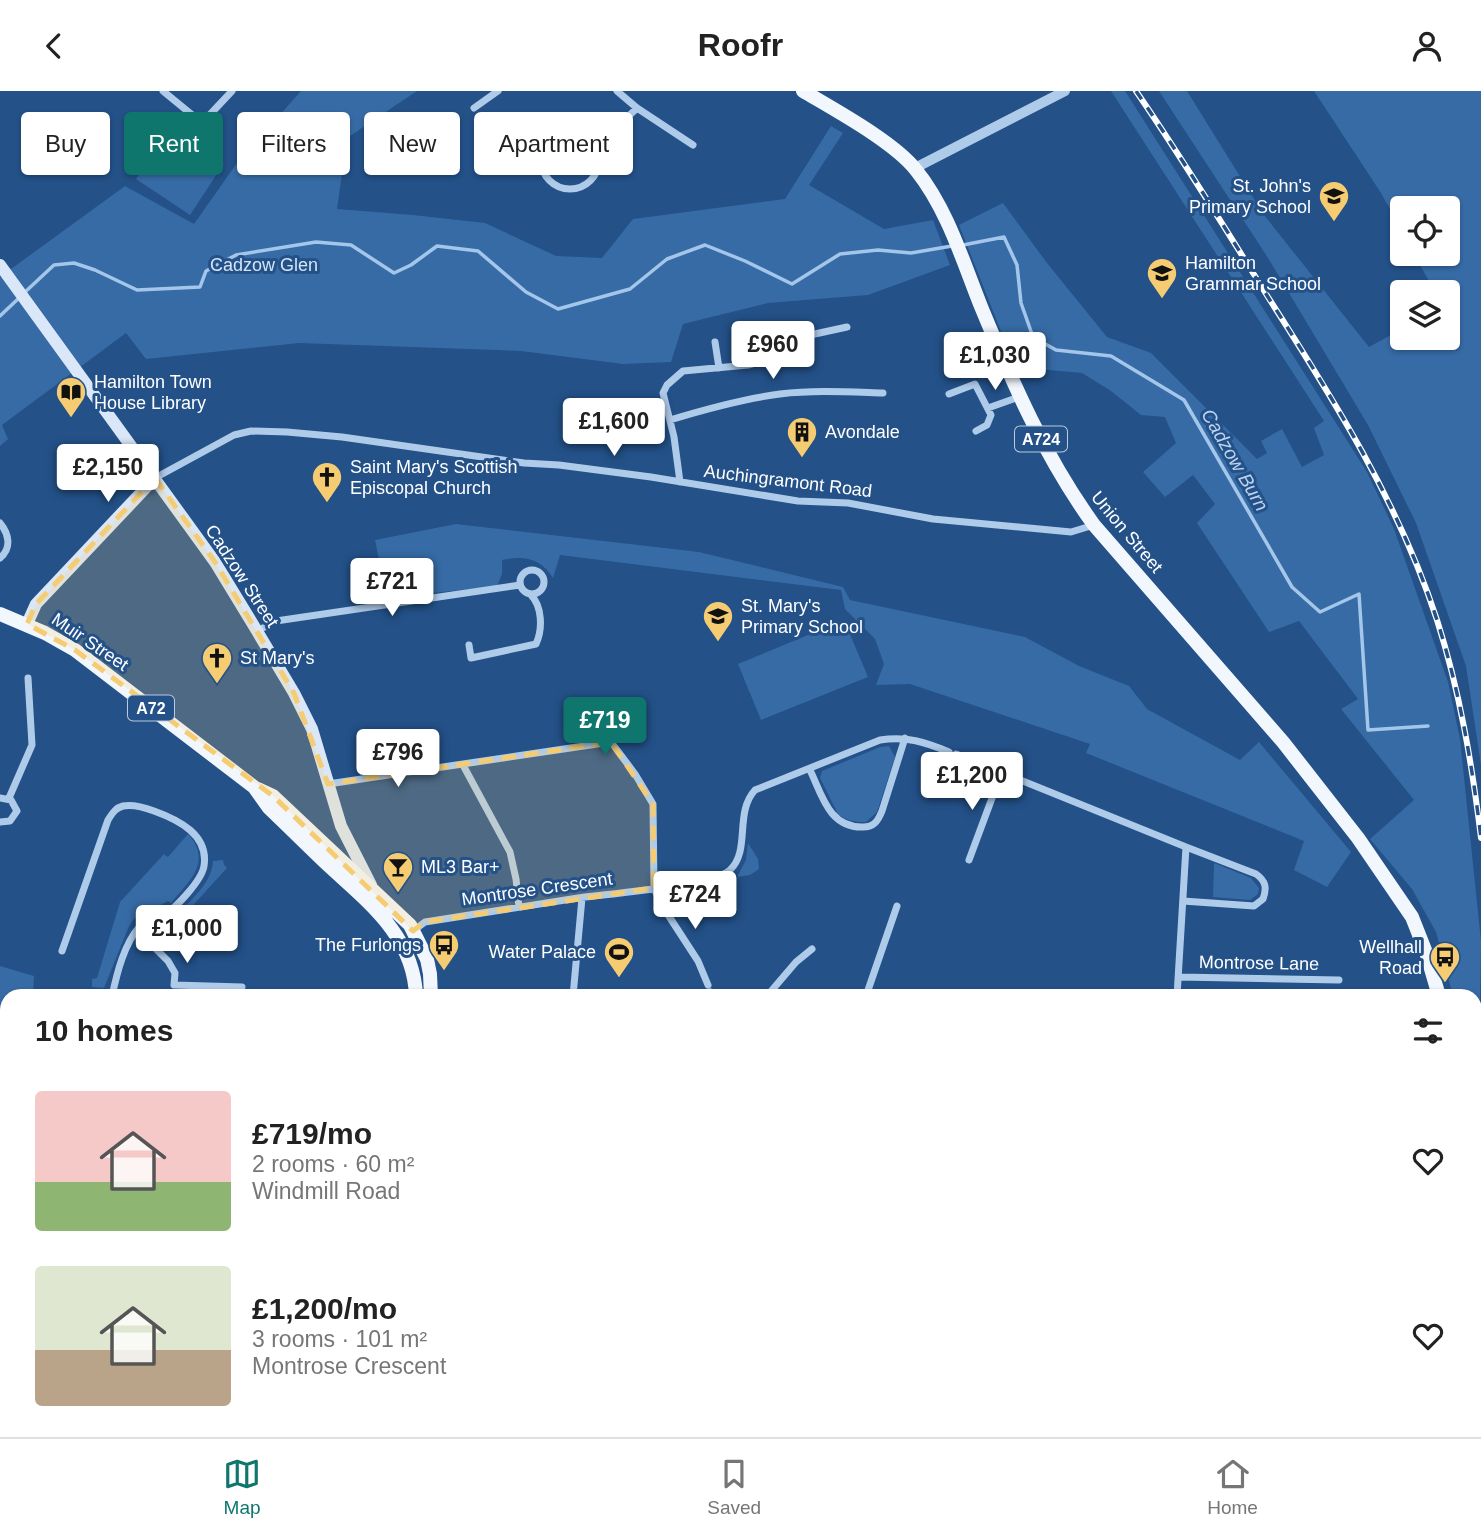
<!DOCTYPE html>
<meta charset="utf-8">
<style>
:root{--surface:#fff;--page:#f2f2f2;--text:#222;--muted:#767676;--line:#e0e0e0;--accent:#0f766e}
body{margin:0;font-family:Arial,sans-serif;background:var(--page);color:var(--text);height:100vh;display:flex;flex-direction:column;font-size:26px;white-space:nowrap}
*{box-sizing:border-box;margin:0}
p{font-size:23px;color:var(--muted)}
.icon{flex:none;width:38px;height:38px;fill:none;stroke:currentColor;stroke-width:2;stroke-linecap:round;stroke-linejoin:round}
.map{position:relative;flex:1;overflow:hidden}
.sheet{position:absolute;left:0px;top:898px;width:1482px;height:450px;display:flex;flex-direction:column;background:var(--surface);border-radius:21px 21px 0 0;box-shadow:0 2px 5px #0004}
.sheet>*{flex:none}
.top-card{position:absolute;left:21px;top:21px;width:700px;height:63px;display:flex;gap:14px}
.tools{position:absolute;left:1390px;top:105px;display:grid;gap:14px}
.tools a{display:grid;place-items:center;width:70px;height:70px;border-radius:7px;background:var(--surface);box-shadow:0 2px 5px #0004;font-size:35px}
.price{position:absolute;translate:-50% -60px;padding:0 16px;border-radius:7px;background:#fff;color:#222;font-size:23px;line-height:46px;filter:drop-shadow(0 2px 4px #0008)}
.price::after{content:'';position:absolute;left:50%;top:42px;width:21px;height:16px;margin-left:-10px;background:inherit;clip-path:polygon(0 0,100% 0,50% 100%)}
.price.active{background:var(--accent);color:#fff}
ul{padding:0;list-style:none}
li{display:flex;align-items:center;gap:21px;height:175px;padding:0 35px}
li span{display:grid;place-items:center;flex:none;width:196px;height:140px;border-radius:7px;color:#555}
li>.icon{margin-inline-start:auto}
span .icon{width:84px;height:84px;fill:#fffc;stroke-width:1}
li b{font-size:30px}
h2{display:flex;justify-content:space-between;align-items:center;height:84px;padding:0 35px;font-size:30px}
.pill{padding:0 24px;border-radius:7px;background:var(--surface);box-shadow:0 2px 5px #0004;font-size:24px;line-height:63px}
.pill.active{background:var(--accent);color:#fff}
header{display:flex;justify-content:space-between;align-items:center;height:91px;padding:0 35px;background:var(--surface);font-size:32px;font-weight:700}
.tab-bar{display:flex;justify-content:space-around;align-items:center;height:98px;border-top:2px solid var(--line);background:var(--surface);font-size:19px;color:var(--muted)}
.tab-bar a{display:grid;justify-items:center;gap:4px}
.tab-bar .active{color:var(--accent)}
.map>svg:first-child{display:block}
</style>
<header><svg class="icon" aria-label="back" viewBox="0 0 24 24"><path d="M15 5l-7 7 7 7"/></svg>Roofr<svg class="icon" aria-label="person" viewBox="0 0 24 24"><circle cx="12" cy="8" r="4"/><path d="M4 21q1-7 8-7t8 7"/></svg></header>
<div class="map">
<svg width="1481" height="1346" viewBox="0 0 1481 1346">
<rect width="100%" height="100%" fill="#235188"/>
<path fill="#376ba5" d="M301,0H417L347,47L337,118L413,124L485,132L556,165L602,167L633,128L785,108L831,35L843,42L809,94L884,138L933,129L950,174L868,204L768,212L683,233L671,271L623,273L521,260L299,252L146,268L126,242L2,334L8,348L0,355V186L125,95L194,133L237,72Z
M1111,0H1125L1367,381L1394,438L1448,591L1460,648L1481,850L1478,1051L1475,1033V905H1453L1436,841L1412,798L1370,748L1414,709L1341,618L1358,608L1299,530L1269,541L1197,432L1215,413L1193,384L1165,406L1143,381L1176,352L1165,326L1141,324L1111,300L1082,282L1015,276L959,134L1003,112L1047,172L1107,246L1151,262L1257,368L1267,362L1261,350L1282,338L1302,376L1324,364L1314,337L1324,330Z
M1159,0H1187L1264,124L1369,256L1402,238V247H1447V201H1435L1414,163H1447V117H1402V140L1381,102L1314,0H1481V674L1466,575L1416,432L1368,334L1268,167Z
M171,36L224,72L190,124L136,88Z
M456,433L699,461L843,496L850,509L1025,546L1079,575L1129,595L1147,618L1240,669L1259,651L1351,761L1327,796L1294,779L1304,750L1086,662L1090,653L910,593L876,594L884,573L875,548L845,518L841,499L560,464L553,487C541,467 523,464 502,469V483L497,495L387,507L375,449Z
M844,529L868,586L761,629L738,573Z
M889,655L895,666L877,721L866,731C855,731 847,730 838,723L820,687L822,680L880,656Z
M188,743C213,771 189,790 171,812L168,810L134,828L129,835L104,897L92,896V888L97,887L120,811L164,763L168,766Z
M748,752L758,768L759,778L750,784L737,786L746,769Z
M223,769L224,774L227,777L185,823L181,820C195,805 212,790 213,770Z
M1214,772L1251,787L1259,797L1258,803L1250,809L1213,806Z
M0,875L34,885L33,905H7V946L0,945Z
M0,1067L7,1068V1340L229,1341V1346H0Z
M825,1341L826,1346H706V1340Z"/>
<g fill="none" stroke-linecap="round" stroke-linejoin="round">
<path stroke="#a3c6ea" stroke-width="3.5" d="M963,154L1004,146L1017,174L1021,212L1033,246L1056,259L1111,265L1184,309L1292,496L1320,521L1359,503L1368,639L1428,635
M24,202L54,174L74,172L95,179L137,199L200,196L206,180L236,164L316,151L351,154L394,182L411,174L437,155L478,160L526,201L558,218L630,198L667,168L705,154L745,170L792,193L840,163L878,159L911,162L952,155
M0,225L19,207"/>
<path stroke="#afcbea" stroke-width="7" d="M163,0L202,32L232,0
M617,0L637,17L693,54
M474,17L498,0
M541 69a29 29 0 1 1 58 0a29 29 0 1 1-58 0Z
M597,56L637,17
M715,251L719,277
M949,303L975,293L991,324L987,334L976,340
M988,317L1019,306
M670,329C706,318 742,308 780,303C814,299 849,301 883,302
M155,387L234,344L251,340L287,341L342,346L524,372L559,374L651,386L798,410L848,412L933,428L1071,441L1094,434
M680,391L674,346L663,302L667,294L683,280L748,274L789,263L801,246L847,236
M0,432C9,443 12,457 0,467
M520 491a12 12 0 1 1 24 0a12 12 0 1 1-24 0Z
M257,540L276,530L520,494
M469,554L471,567L536,553C543,538 542,515 531,504
M956,663L1186,756L1177,905
M463,674L510,761L516,788L519,816
M810,679C822,704 829,737 863,736C874,736 878,730 882,720L905,647
M328,693L611,651L635,683L653,713L654,797L661,813L698,870L708,894
M0,707L11,709L17,720L10,730L0,731
M9,707L32,654L28,587
M969,769L1001,683
M1183,810L1254,815L1263,808C1267,797 1266,790 1256,783L1186,756
M137,839L168,870L175,882L174,894L242,896
M413,840L425,831C476,823 527,815 578,807C606,803 715,794 730,779C751,759 734,722 755,699L880,649C907,645 925,651 949,661
M62,860L108,729C112,723 115,717 123,715C132,713 146,717 154,720C179,729 209,744 204,775C202,789 176,817 164,824C156,828 146,829 140,835C124,853 117,882 112,905
M1179,886L1339,889
M710,901L712,905
M573,905L582,807
M767,905L796,871L812,858
M866,905L897,815
M0,1044H6V954
M944,1340V1346
M1391,1340L1392,1346"/>
<path stroke="#afcbea" stroke-width="10" d="M915,77L1065,0
M1166,1346V1340"/>
<path stroke="#dae7f8" stroke-width="12" d="M0,174L215,471L257,540L294,602L312,638L341,735L371,794
M27,533L36,513L155,387
M1475,1087H1481
M423,1340V1346
M442,1340V1346"/>
<path stroke="#f2f7fe" stroke-width="14" d="M803,0C835,19 894,51 916,79C948,119 963,171 982,218C1013,293 1046,368 1094,434L1283,651L1358,747L1412,826L1427,864L1439,905
M0,523L45,542L75,559L254,696L269,717C289,736 308,755 328,774C368,811 414,845 416,905
M258,698L273,705L410,834L427,868L430,883L431,905
M1475,1111L1481,1117
M1475,1290H1481"/>
<g stroke="#fff" stroke-width="6">
<path id="rail" d="M1136,0C1182,67 1225,137 1268,206C1334,309 1399,412 1437,529C1460,601 1472,673 1481,747"/>
</g>
<use href="#rail" stroke="#235188" stroke-width="3.5" stroke-dasharray="10" stroke-linecap="butt"/>
</g>
<path fill="#f5cc72" fill-opacity="0.2" stroke="#f5cc72" stroke-width="5" stroke-dasharray="14 9" stroke-linejoin="round" d="M155,387L215,471L294,602L328,693L611,651L653,713L654,797L425,831L413,840L273,705L75,559L27,533L36,513Z"/>
<defs>
<g id="school-pin" transform="scale(1.575)"><path d="M0 17L-7.5 6A9.5 9.5 0 1 1 7.5 6Z" fill="#f5cc72" stroke="#235188"/><path d="M0-5L7-2L0 1L-7-2ZM-4 1L0 2.5L4 1V4Q0 6-4 4Z" fill="#111"/></g>
<g id="library-pin" transform="scale(1.575)"><path d="M0 17L-7.5 6A9.5 9.5 0 1 1 7.5 6Z" fill="#f5cc72" stroke="#235188"/><path d="M-6-4Q-3-5.5-.7-3.5V5Q-3 3-6 4ZM6-4Q3-5.5 .7-3.5V5Q3 3 6 4Z" fill="#111"/></g>
<g id="building-pin" transform="scale(1.575)"><path d="M0 17L-7.5 6A9.5 9.5 0 1 1 7.5 6Z" fill="#f5cc72" stroke="#235188"/><path d="M-4-6H4V6H1V3H-1V6H-4ZM-2.5-4.3h1.7v1.8h-1.7ZM.8-4.3h1.7v1.8H.8ZM-2.5-1h1.7V.8h-1.7ZM.8-1h1.7V.8H.8Z" fill="#111"/></g>
<g id="church-pin" transform="scale(1.575)"><path d="M0 17L-7.5 6A9.5 9.5 0 1 1 7.5 6Z" fill="#f5cc72" stroke="#235188"/><path d="M-1.2-6h2.4v3.5h3.3v2.4h-3.3V6h-2.4V-.1h-3.3v-2.4h3.3Z" fill="#111"/></g>
<g id="bar-pin" transform="scale(1.575)"><path d="M0 17L-7.5 6A9.5 9.5 0 1 1 7.5 6Z" fill="#f5cc72" stroke="#235188"/><path d="M-6-5H6L.8 .8V4.5H3.5V6h-7V4.5H-.8V.8Z" fill="#111"/></g>
<g id="bus-pin" transform="scale(1.575)"><path d="M0 17L-7.5 6A9.5 9.5 0 1 1 7.5 6Z" fill="#f5cc72" stroke="#235188"/><path d="M-5-6H5V4H4V6H2V4H-2V6H-4V4H-5ZM-3.5-4V0h7V-4ZM-3.5 1.2v1.5H-2V1.2ZM2 1.2v1.5H3.5V1.2Z" fill="#111"/></g>
<g id="stadium-pin" transform="scale(1.575)"><path d="M0 17L-7.5 6A9.5 9.5 0 1 1 7.5 6Z" fill="#f5cc72" stroke="#235188"/><path d="M0-5a6.5 5 0 1 0 0 10a6.5 5 0 1 0 0-10ZM-3.5-1.8h7v3.6h-7Z" fill="#111"/></g>
</defs>
<g fill-rule="evenodd">
<use href="#school-pin" x="1334" y="105"/>
<use href="#school-pin" x="1162" y="182"/>
<use href="#library-pin" x="71" y="301"/>
<use href="#building-pin" x="802" y="341"/>
<use href="#church-pin" x="327" y="386"/>
<use href="#school-pin" x="718" y="525"/>
<use href="#church-pin" x="217" y="567"/>
<use href="#bar-pin" x="398" y="776"/>
<use href="#bus-pin" x="444" y="854"/>
<use href="#stadium-pin" x="619" y="861"/>
<use href="#bus-pin" x="1445" y="866"/>
</g>
<g text-anchor="middle" dominant-baseline="central" stroke-width="6" stroke-linejoin="round" paint-order="stroke">
<g fill="#235188" stroke="#bdcbdb" stroke-width="2">
<rect x="1015" y="335.5" width="52" height="25" rx="5"/>
<rect x="128" y="604.5" width="46" height="25" rx="5"/>
</g>
<g font-size="16" font-weight="bold" fill="#fff">
<text x="1041" y="348">A724</text>
<text x="151" y="617">A72</text>
</g>
<g font-size="18" fill="#fff" stroke="#235188" text-anchor="start">
<text x="1311" y="95" text-anchor="end">St. John's<tspan x="1311" dy="21">Primary School</tspan></text>
<text x="1185" y="172">Hamilton<tspan x="1185" dy="21">Grammar School</tspan></text>
<text x="94" y="291">Hamilton Town<tspan x="94" dy="21">House Library</tspan></text>
<text x="825" y="341">Avondale</text>
<text x="350" y="376">Saint Mary's Scottish<tspan x="350" dy="21">Episcopal Church</tspan></text>
<text x="741" y="515">St. Mary's<tspan x="741" dy="21">Primary School</tspan></text>
<text x="240" y="567">St Mary's</text>
<text x="421" y="776">ML3 Bar+</text>
<text x="421" y="854" text-anchor="end">The Furlongs</text>
<text x="1422" y="856" text-anchor="end">Wellhall<tspan x="1422" dy="21">Road</tspan></text>
<text x="596" y="861" text-anchor="end">Water Palace</text>
</g>
<g font-size="18" fill="#d3e4f7" stroke="#235188">
<text x="264" y="174">Cadzow Glen</text>
</g>
<g font-size="18" fill="#fff" stroke="#235188">
<text transform="translate(788 390) rotate(7)">Auchingramont Road</text>
<text transform="translate(1127 441) rotate(50)">Union Street</text>
<text transform="translate(242 485) rotate(57)">Cadzow Street</text>
<text transform="translate(90 551) rotate(34)">Muir Street</text>
<text transform="translate(537 798) rotate(-8)">Montrose Crescent</text>
<text transform="translate(1259 872) rotate(1)">Montrose Lane</text>
</g>
<g font-size="19" font-style="italic" fill="#bad4f1" stroke="#235188">
<text transform="translate(1235 369) rotate(60)">Cadzow Burn</text>
</g>
</g>
</svg>
<div class="tools">
<a><svg class="icon" aria-label="locate" viewBox="0 0 24 24"><circle cx="12" cy="12" r="6"/><path d="M12 2v4M12 18v4M2 12h4M18 12h4"/></svg></a>
<a><svg class="icon" aria-label="layers" viewBox="0 0 24 24"><path d="M12 4l9 5-9 5-9-5zM3 14l9 5 9-5"/></svg></a>
</div>
<b class="price" style="left:773px;top:290px">£960</b>
<b class="price" style="left:995px;top:301px">£1,030</b>
<b class="price" style="left:614px;top:367px">£1,600</b>
<b class="price" style="left:108px;top:413px">£2,150</b>
<b class="price" style="left:392px;top:527px">£721</b>
<b class="price active" style="left:605px;top:666px">£719</b>
<b class="price" style="left:398px;top:698px">£796</b>
<b class="price" style="left:972px;top:721px">£1,200</b>
<b class="price" style="left:695px;top:840px">£724</b>
<b class="price" style="left:187px;top:874px">£1,000</b>
<div class="top-card">
<a class="pill">Buy</a>
<a class="pill active">Rent</a>
<a class="pill">Filters</a>
<a class="pill">New</a>
<a class="pill">Apartment</a>
</div>
<section class="sheet">
<h2>10 homes<svg class="icon" aria-label="filters" viewBox="0 0 24 24"><path d="M4 7h16M4 17h16"/><circle cx="9" cy="7" r="2"/><circle cx="15" cy="17" r="2"/></svg></h2>
<ul>
<li><span style="background:linear-gradient(#f6c9c9 65%,#8fb573 0)"><svg class="icon" aria-label="home" viewBox="0 0 24 24"><path d="M3 11l9-7 9 7M6 9v11h12V9"/></svg></span><div><b>£719/mo</b><p>2 rooms · 60 m²</p><p>Windmill Road</p></div><svg class="icon" aria-label="heart" viewBox="0 0 24 24"><path d="M12 20l-8-8c-3-5 5-10 8-4 3-6 11-1 8 4z"/></svg></li>
<li><span style="background:linear-gradient(#dfe7d0 60%,#b9a48a 0)"><svg class="icon" aria-label="home" viewBox="0 0 24 24"><path d="M3 11l9-7 9 7M6 9v11h12V9"/></svg></span><div><b>£1,200/mo</b><p>3 rooms · 101 m²</p><p>Montrose Crescent</p></div><svg class="icon" aria-label="heart" viewBox="0 0 24 24"><path d="M12 20l-8-8c-3-5 5-10 8-4 3-6 11-1 8 4z"/></svg></li>
</ul>
</section>
</div>
<nav class="tab-bar">
<a class="active"><svg class="icon" aria-label="map" viewBox="0 0 24 24"><path d="M3 6l6-2 6 2 6-2v14l-6 2-6-2-6 2zM9 4v14M15 6v14"/></svg>Map</a>
<a><svg class="icon" aria-label="saved" viewBox="0 0 24 24"><path d="M7 4h10v16l-5-4-5 4z"/></svg>Saved</a>
<a><svg class="icon" aria-label="home" viewBox="0 0 24 24"><path d="M3 11l9-7 9 7M6 9v11h12V9"/></svg>Home</a>
</nav>
